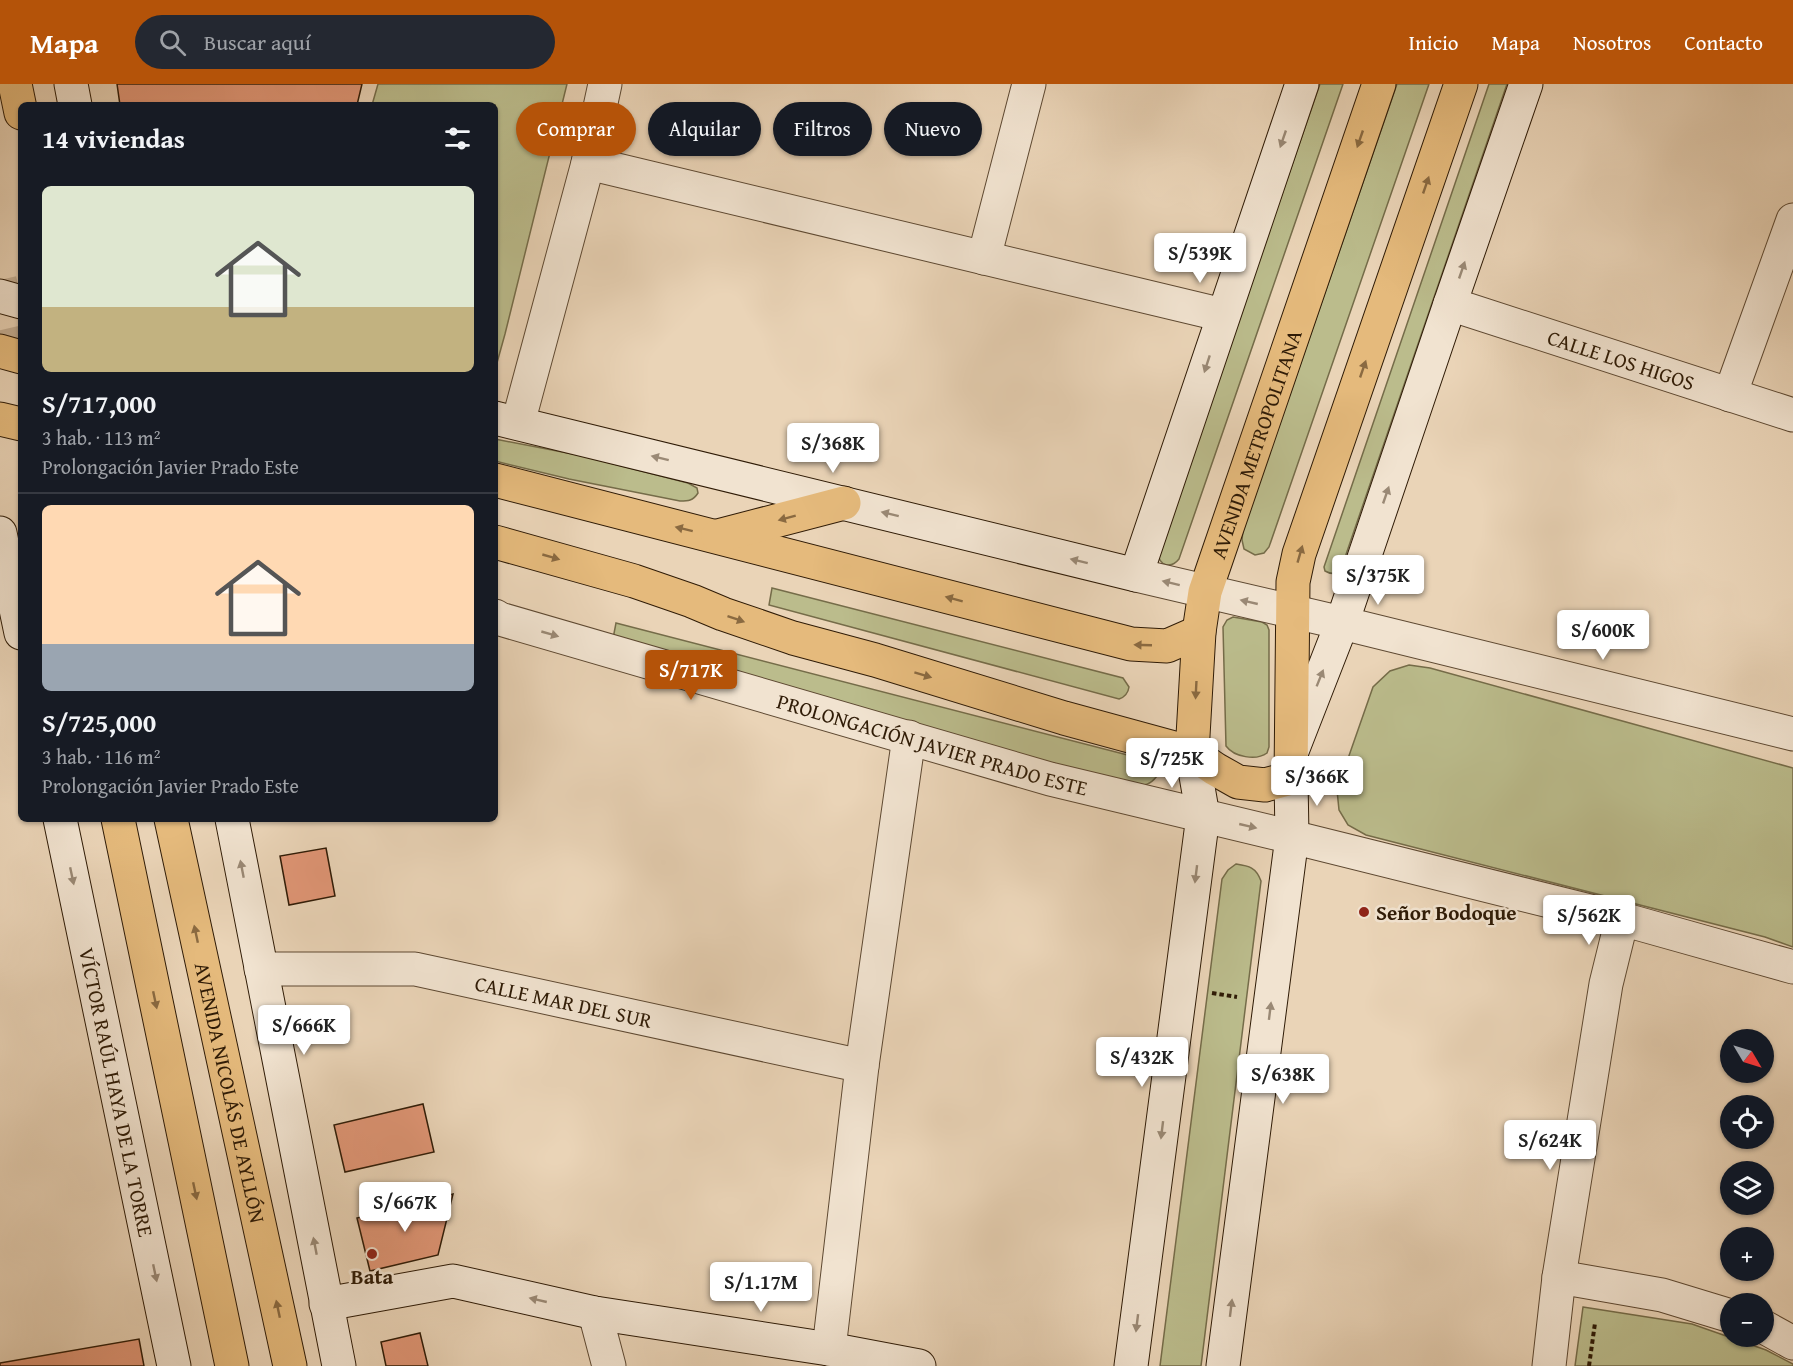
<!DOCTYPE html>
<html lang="es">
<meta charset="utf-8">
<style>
:root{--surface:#171b24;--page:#242831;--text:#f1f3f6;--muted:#9ea1a6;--line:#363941;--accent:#b45309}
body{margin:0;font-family:"Gentium Book Plus",serif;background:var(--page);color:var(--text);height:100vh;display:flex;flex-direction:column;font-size:22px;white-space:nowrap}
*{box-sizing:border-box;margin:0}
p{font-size:20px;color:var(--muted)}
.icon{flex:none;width:33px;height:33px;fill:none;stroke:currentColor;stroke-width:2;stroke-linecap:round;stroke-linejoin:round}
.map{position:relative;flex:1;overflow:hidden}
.drawer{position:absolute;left:18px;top:18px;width:480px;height:720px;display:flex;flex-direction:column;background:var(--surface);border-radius:9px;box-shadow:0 2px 4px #0004}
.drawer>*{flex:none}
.guide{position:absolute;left:516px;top:18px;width:570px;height:54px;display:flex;gap:12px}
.needle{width:39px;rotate:128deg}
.fabs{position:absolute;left:1720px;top:945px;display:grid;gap:12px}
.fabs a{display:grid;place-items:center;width:54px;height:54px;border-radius:50%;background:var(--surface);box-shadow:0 2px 4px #0004;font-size:30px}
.price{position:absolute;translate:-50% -51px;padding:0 14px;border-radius:6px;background:#fff;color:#222;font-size:20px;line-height:39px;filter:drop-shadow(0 2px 3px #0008)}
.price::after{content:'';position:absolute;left:50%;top:36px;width:18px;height:14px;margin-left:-9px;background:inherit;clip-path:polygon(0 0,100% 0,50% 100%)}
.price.on{background:var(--accent);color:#fff}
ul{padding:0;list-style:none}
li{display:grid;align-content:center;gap:12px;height:318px;padding:0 24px}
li+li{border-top:2px solid var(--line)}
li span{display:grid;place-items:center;height:186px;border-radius:9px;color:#555}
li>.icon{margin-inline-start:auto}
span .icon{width:108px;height:108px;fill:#fffc;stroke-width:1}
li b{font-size:26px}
h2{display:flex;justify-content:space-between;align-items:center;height:72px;padding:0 24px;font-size:26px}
.chip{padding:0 21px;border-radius:27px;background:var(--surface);box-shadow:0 2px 4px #0004;font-size:21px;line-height:54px}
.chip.on{background:var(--accent);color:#fff}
header{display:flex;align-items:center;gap:36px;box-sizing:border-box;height:84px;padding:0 30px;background:var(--accent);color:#fff}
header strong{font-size:28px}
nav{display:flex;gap:33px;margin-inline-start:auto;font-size:21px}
.search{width:420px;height:54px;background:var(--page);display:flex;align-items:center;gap:15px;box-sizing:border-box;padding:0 21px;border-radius:33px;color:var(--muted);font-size:22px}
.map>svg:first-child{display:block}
</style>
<header>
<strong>Mapa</strong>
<div class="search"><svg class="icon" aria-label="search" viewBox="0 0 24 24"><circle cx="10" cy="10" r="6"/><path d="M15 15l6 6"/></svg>Buscar aquí</div>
<nav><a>Inicio</a><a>Mapa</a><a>Nosotros</a><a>Contacto</a></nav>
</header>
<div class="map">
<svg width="1793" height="1282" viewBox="0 0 1793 1282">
<rect width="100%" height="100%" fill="#ead4b7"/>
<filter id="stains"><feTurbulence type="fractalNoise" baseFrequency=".00333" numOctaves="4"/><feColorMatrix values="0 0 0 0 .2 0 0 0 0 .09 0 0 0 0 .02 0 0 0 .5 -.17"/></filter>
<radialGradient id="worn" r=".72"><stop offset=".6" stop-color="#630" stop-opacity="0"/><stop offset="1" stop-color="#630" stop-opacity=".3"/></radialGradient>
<path fill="#bbbc8c" stroke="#756c49" stroke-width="1.5" d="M378,0H567L505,250L495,286V21H372Z
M1320,0H1343L1179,475C1171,485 1159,482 1158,469Z
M1397,0H1429L1269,463L1264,469L1255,471L1244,465L1242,456L1243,446Z
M1489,0H1507L1340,488C1334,491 1330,490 1325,487L1324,483Z
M495,355L583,372L688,399L697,404L698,409C693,417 688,417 680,417L569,395L495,377Z
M772,504L1123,594L1129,603C1128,610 1125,613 1119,615L769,521Z
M1233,533L1262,538L1267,541L1269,546V663L1267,669C1256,677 1234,673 1226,662L1223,543L1227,536Z
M616,539L1143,675C1152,679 1155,682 1157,692C1150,701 1145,702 1134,700L611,565Z
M1409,581L1430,584L1793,684V863L1765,853L1366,751L1348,741L1339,726L1337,706L1373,603L1390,587Z
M1236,780C1249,782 1256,783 1261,797L1201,1282H1160L1222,795L1228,786Z
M1583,1223L1692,1240L1766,1266L1793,1280V1282H1575Z"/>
<path fill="#e19676" stroke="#2f1b06" stroke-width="1.5" d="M117,0H362L357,21H120Z
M326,764L335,812L289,821L280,772Z
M423,1020L434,1068L345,1088L334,1041Z
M453,1110L438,1171L370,1187L357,1134Z
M420,1249L428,1282H386L381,1258Z
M139,1255L144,1282H0V1279Z"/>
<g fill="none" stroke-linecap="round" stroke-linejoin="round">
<path stroke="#c5af94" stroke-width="33" stroke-dasharray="33 16" stroke-linecap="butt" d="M0,196L21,287"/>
<g stroke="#5e4932" stroke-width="35">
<g id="street">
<path d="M588,79L1223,231"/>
<path d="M984,174L1029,0"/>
<path id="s1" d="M1450,220L1793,331"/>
<path d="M1730,311L1793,136"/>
<path d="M518,339L588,79L605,0"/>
<path d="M1136,491L1342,539L1793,650"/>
<path id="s2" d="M495,532L500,535L1050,695L1292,753L1622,835L1793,883"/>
<path id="s3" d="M261,885H415L862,982"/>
<path d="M1559,1193L1662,1211L1731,1232"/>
<path d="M595,1229L609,1282"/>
<path d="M1764,1243L1793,1259"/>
<path d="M829,1265L862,982L909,653"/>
<path d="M1549,1282L1559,1193L1606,900L1622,835"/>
</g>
</g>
<g stroke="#2f1b06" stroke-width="35">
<g id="secondary">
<path d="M71,0L75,21"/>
<path d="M0,212L21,218"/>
<path d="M495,334L1136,491L1302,0"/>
<path d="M0,449L21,549"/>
<path d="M1292,667L1342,539L1450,220L1526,0"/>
<path id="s4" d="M60,735L174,1282"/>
<path d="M232,735L339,1282"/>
<path d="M326,1220L453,1197L595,1229L829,1265L919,1282"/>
<path d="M1131,1282L1203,732L1192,669"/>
<path d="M1223,1282L1292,753L1291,694"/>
</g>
</g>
<g stroke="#2f1b06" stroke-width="35">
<g id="primary">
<path d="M15,0L21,29"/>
<path d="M0,267L21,273"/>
<path d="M0,335L21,340"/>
<path d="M495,396L1131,560L1167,562L1199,548"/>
<path d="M718,452L844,419"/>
<path d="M495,458L634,497L692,517L723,530L793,554L875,576L1064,634L1192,669L1215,685L1238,698L1265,701L1291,694L1293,498L1299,470L1461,0"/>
<path id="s5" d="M1192,669L1199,548L1205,508L1379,0"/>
<path d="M118,735L232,1282"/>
<path id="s6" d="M171,735L290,1282"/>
</g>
</g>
<path stroke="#2f1b06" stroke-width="4" stroke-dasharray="4.5 3" stroke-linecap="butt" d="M1212,909L1237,913
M1589,1282L1595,1239"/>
<use href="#street" stroke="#f1e3d0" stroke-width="33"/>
<use href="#secondary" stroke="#f1e3d0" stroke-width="33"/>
<use href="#primary" stroke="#e5ba7c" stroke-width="33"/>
</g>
<defs><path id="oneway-solid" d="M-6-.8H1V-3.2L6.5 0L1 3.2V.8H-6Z" transform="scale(1.5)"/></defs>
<g fill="#9a8975">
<use href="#oneway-solid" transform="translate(1283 55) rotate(109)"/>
<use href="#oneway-solid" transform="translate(1462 186) rotate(-71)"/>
<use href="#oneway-solid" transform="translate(1207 280) rotate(108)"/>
<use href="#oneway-solid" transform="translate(660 374) rotate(-166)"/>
<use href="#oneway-solid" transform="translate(1386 411) rotate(-71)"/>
<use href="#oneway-solid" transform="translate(890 430) rotate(-166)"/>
<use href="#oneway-solid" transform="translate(1079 477) rotate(-166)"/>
<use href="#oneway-solid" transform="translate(1171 499) rotate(-166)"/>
<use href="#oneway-solid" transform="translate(1249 518) rotate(-167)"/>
<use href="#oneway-solid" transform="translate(550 550) rotate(16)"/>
<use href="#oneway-solid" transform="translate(1320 594) rotate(-68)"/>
<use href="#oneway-solid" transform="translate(1248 742) rotate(13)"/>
<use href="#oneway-solid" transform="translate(242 785) rotate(-101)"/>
<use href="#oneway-solid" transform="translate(1196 790) rotate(97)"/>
<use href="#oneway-solid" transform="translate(72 792) rotate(78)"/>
<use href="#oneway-solid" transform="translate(1270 927) rotate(-83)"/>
<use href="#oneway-solid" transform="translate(1162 1046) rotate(97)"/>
<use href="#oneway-solid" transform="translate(315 1162) rotate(-101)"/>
<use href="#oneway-solid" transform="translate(155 1189) rotate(78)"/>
<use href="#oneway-solid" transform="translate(538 1216) rotate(-167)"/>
<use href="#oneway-solid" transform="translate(1231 1224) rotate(-83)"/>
<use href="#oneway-solid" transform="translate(1137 1239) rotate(97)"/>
</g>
<g fill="#8a6a41">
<use href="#oneway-solid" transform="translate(1360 55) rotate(109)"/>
<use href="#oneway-solid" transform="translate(1426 101) rotate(-71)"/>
<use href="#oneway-solid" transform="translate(1363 285) rotate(-71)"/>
<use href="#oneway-solid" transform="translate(787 434) rotate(165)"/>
<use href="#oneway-solid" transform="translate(684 445) rotate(-166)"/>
<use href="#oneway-solid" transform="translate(1300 470) rotate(-74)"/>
<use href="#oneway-solid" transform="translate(551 473) rotate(16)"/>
<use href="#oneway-solid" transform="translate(954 515) rotate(-165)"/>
<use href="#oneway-solid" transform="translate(736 535) rotate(19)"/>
<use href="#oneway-solid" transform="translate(1143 561) rotate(-178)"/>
<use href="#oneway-solid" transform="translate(923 591) rotate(17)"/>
<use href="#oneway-solid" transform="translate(1196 606) rotate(93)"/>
<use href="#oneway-solid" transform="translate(196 850) rotate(-102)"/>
<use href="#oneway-solid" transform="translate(155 916) rotate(78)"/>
<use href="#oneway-solid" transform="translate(195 1107) rotate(78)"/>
<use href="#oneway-solid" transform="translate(278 1225) rotate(-102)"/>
</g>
<g fill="#8f2418" stroke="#f1e3d0" stroke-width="2">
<circle cx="1364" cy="828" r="6"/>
<circle cx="372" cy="1170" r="6"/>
</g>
<g text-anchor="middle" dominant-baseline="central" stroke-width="5" stroke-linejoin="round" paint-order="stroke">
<g font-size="21" fill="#2f1b06" stroke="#f1e3d0">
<text stroke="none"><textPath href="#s1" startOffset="180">CALLE LOS HIGOS</textPath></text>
<text stroke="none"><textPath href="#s5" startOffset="318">AVENIDA METROPOLITANA</textPath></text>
<text stroke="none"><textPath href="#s2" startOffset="456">PROLONGACIÓN JAVIER PRADO ESTE</textPath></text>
<text stroke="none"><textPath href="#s3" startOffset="306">CALLE MAR DEL SUR</textPath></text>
<text stroke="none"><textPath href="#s4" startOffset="279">VÍCTOR RAÚL HAYA DE LA TORRE</textPath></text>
<text stroke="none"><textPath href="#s6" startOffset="280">AVENIDA NICOLÁS DE AYLLÓN</textPath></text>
</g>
<g font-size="21" font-weight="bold" fill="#2f1b06" stroke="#f1e3d0" text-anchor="start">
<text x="1376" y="828">Señor Bodoque</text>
<text x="372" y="1192" text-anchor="middle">Bata</text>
</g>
</g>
<rect width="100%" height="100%" filter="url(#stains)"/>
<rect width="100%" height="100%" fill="url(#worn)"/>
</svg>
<div class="fabs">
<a><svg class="needle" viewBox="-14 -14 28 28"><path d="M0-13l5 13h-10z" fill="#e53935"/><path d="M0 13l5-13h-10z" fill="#9ea1a6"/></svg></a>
<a><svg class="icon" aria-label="locate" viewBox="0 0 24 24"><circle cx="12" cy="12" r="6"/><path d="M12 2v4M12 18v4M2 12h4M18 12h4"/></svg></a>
<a><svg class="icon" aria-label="layers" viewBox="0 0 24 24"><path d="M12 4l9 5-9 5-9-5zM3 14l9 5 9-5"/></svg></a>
<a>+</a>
<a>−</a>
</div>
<b class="price" style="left:1200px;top:200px">S/539K</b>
<b class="price" style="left:833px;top:390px">S/368K</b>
<b class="price" style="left:1378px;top:522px">S/375K</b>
<b class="price" style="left:1603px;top:577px">S/600K</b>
<b class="price on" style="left:691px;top:617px">S/717K</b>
<b class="price" style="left:1172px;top:705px">S/725K</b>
<b class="price" style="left:1317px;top:723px">S/366K</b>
<b class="price" style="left:1589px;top:862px">S/562K</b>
<b class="price" style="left:304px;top:972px">S/666K</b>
<b class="price" style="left:1142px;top:1004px">S/432K</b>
<b class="price" style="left:1283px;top:1021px">S/638K</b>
<b class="price" style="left:1550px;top:1087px">S/624K</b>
<b class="price" style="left:405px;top:1149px">S/667K</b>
<b class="price" style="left:761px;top:1229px">S/1.17M</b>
<div class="guide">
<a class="chip on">Comprar</a>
<a class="chip">Alquilar</a>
<a class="chip">Filtros</a>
<a class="chip">Nuevo</a>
</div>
<section class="drawer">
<h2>14 viviendas<svg class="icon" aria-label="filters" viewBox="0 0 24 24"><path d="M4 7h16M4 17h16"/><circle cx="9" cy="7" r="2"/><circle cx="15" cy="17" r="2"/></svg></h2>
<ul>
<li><span style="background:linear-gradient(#dfe7d0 65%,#c2b280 0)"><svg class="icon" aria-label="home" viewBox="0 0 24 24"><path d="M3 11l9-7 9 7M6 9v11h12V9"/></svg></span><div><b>S/717,000</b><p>3 hab. · 113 m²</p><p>Prolongación Javier Prado Este</p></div></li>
<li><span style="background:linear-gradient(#ffd9b3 75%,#9aa5b1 0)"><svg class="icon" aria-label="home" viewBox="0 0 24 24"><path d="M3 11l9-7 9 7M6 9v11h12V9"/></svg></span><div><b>S/725,000</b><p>3 hab. · 116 m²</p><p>Prolongación Javier Prado Este</p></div></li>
</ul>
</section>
</div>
